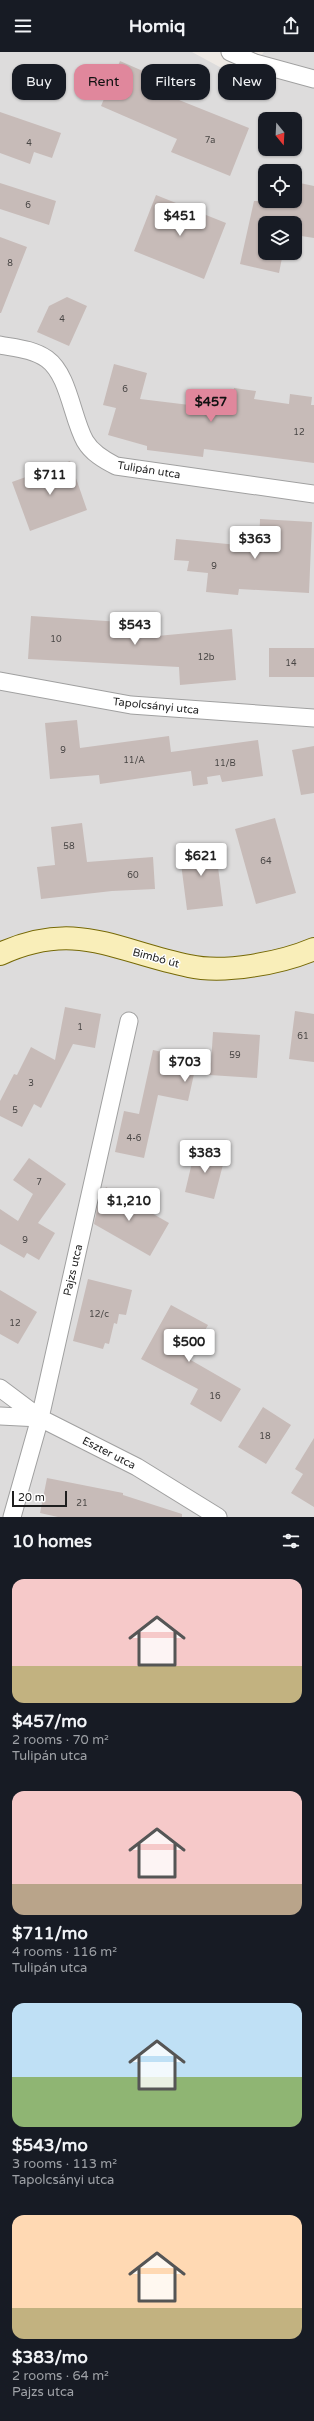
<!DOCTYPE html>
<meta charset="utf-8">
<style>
:root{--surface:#171b24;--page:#20242c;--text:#f1f3f6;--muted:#9ea1a6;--accent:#e0879c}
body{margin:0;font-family:"Varela Round",sans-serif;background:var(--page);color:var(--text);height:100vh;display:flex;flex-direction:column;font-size:15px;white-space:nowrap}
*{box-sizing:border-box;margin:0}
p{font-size:13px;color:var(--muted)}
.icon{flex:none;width:22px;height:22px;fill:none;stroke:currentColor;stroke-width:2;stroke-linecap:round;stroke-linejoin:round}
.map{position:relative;height:1465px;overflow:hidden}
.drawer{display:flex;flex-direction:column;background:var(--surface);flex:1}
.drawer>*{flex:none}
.hud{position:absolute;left:12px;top:12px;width:290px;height:36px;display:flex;gap:8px}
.needle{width:26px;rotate:162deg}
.controls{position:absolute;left:258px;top:60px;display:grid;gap:8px}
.controls a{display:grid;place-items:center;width:44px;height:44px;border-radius:8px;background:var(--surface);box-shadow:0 1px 3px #0004;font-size:20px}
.scale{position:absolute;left:12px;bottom:10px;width:55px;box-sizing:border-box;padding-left:4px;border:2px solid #1f1f1f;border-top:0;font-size:11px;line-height:14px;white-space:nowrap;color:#1f1f1f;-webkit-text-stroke:3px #fff;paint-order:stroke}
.price{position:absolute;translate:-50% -34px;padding:0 9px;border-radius:4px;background:#fff;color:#222;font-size:13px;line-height:26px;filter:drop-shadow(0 1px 2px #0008)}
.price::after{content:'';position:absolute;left:50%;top:24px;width:12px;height:9px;margin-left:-6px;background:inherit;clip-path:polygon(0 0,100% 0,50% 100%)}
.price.selected{background:var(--accent);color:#111}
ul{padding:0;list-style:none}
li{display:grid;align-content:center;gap:8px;height:212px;padding:0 12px}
li span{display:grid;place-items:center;height:124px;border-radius:12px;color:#555}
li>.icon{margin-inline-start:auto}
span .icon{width:72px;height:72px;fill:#fffc;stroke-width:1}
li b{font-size:17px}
h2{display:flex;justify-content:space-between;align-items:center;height:48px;padding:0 12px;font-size:17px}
.pill{padding:0 14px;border-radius:12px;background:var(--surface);box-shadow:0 1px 3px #0004;font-size:14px;line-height:36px}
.pill.selected{background:var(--accent);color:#111}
header{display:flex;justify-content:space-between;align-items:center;height:52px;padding:0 12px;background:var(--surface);font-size:18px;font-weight:700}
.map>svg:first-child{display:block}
</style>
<header><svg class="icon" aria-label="menu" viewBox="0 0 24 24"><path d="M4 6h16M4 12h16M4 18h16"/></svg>Homiq<svg class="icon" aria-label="share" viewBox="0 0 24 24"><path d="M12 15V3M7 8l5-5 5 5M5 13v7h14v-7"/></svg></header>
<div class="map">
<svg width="314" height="1465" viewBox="0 0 314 1465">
<rect width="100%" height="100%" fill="#efeae5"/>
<path fill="#dddcdc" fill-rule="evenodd" d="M0,0H192L240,26L264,0H314V1465H0ZM265,67H295V97H265ZM265,119H295V149H265ZM265,171H295V201H265Z"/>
<path fill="#c7bbb8" d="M120,9L184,37L179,48L249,76L230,124L171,100L177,87L101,54Z
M0,60L61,81L52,106L34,100L30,112L0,101Z
M295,130L314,134V186L295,183V171H265V201H283L279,221L240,212L254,149H295Z
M0,131L56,149L49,173L0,157Z
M156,143L226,171L204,227L134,199Z
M0,185L27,195L1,261H0Z
M67,245L87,254L69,294L37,280L49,254Z
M114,312L147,321L140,347L231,358L234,336L256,339L254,347L289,352L290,342L312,345L311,353H314V411L204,397L203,405L147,398V394L108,383L116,356L103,353Z
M70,409L87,458L30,479L12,430Z
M260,467L312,470L309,541L239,537L238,543L206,540L208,521L187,519L189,509L174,508L176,487L259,495Z
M137,562L159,564L157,584L232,577L236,628L180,633L179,615L28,607L31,564L121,570V567L136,568Z
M269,596H314V625H269Z
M77,668L80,696L169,684L171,700L258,688L263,724L222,730L220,723L207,725L208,732L193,734L191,719L100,732L99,723L50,727L45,671Z
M314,694V741L301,743L292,698Z
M275,766L296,841L256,852L235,777Z
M82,771L87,810L153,805L155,837L112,839L41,847L37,815L55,813L51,775Z
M215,792L223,854L187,858L179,796Z
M65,955L101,962L95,996L73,992L41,1056L34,1052L22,1075L0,1064V1049L14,1022L17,1023L31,995L55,1008Z
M295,959L314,962V1010L289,1007Z
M213,980L260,983L257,1026L194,1022L188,1049L158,1043L144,1106L115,1100L124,1059L139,1062L153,998L211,1011Z
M195,1098L225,1105L214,1147L185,1140Z
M29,1106L66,1132L38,1171L55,1181L39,1208L27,1201L24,1206L0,1192V1157L18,1169L33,1142L13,1128Z
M106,1135L169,1171L150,1204L94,1172L99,1148Z
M88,1227L132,1238L126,1263L119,1262L117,1272L114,1271L109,1292L105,1291L103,1297L73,1289Z
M0,1238L37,1260L18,1292L0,1282Z
M171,1253L208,1273L189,1307L241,1337L221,1370L190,1352L198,1337L141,1307Z
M263,1355L291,1373L266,1412L238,1395Z
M314,1386V1455L291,1441L303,1422L295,1417Z
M47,1426L123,1441V1443L182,1462V1465H58L40,1461Z"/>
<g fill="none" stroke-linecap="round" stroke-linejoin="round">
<g stroke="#a0a0a0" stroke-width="19">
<path id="street" d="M230,0L255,11L314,27
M0,293C16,296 33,297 47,307C69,323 72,366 85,389C92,401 104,408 116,414L314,442
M0,629L131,653L314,666
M0,1336L40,1366L137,1415L218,1465
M0,1364L40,1366
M12,1465L40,1366L129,969"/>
</g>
<g stroke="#766906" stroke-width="24">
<path id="secondary" d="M0,902C76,867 115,899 189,914C224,922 281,911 314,897"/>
</g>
<use href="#street" stroke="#fff" stroke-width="17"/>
<use href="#secondary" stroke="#f9eeb9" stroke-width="22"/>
</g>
<g text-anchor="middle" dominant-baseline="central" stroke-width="3" stroke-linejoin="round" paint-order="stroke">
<g font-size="9" fill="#494645">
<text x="210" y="88">7a</text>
<text x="29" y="91">4</text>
<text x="28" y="153">6</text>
<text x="10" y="211">8</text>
<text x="62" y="267">4</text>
<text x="125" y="337">6</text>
<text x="299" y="380">12</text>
<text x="214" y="514">9</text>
<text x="56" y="587">10</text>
<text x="206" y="605">12b</text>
<text x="291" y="611">14</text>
<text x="63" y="698">9</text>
<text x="134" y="708">11/A</text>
<text x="225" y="711">11/B</text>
<text x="69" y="794">58</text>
<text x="266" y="809">64</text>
<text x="133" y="823">60</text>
<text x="80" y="975">1</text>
<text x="303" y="984">61</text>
<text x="235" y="1003">59</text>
<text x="31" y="1031">3</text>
<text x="15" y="1058">5</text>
<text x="134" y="1086">4-6</text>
<text x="39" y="1130">7</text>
<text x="25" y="1188">9</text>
<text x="99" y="1262">12/c</text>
<text x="15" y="1271">12</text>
<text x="215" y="1344">16</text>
<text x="265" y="1384">18</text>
<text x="82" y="1451">21</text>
</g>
<g font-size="11" fill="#1f1f1f" stroke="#fff">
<text transform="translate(149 418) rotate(9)">Tulipán utca</text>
<text transform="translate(156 654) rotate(6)">Tapolcsányi utca</text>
<text transform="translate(156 906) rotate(15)">Bimbó út</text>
<text transform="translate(73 1218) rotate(-77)">Pajzs utca</text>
<text transform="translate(109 1401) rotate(27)">Eszter utca</text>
</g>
</g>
</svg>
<div class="controls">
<a><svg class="needle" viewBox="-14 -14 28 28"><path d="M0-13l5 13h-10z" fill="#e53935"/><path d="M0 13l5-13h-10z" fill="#9ea1a6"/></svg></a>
<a><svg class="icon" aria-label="locate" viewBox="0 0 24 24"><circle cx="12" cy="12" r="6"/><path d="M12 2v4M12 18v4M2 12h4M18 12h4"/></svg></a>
<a><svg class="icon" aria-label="layers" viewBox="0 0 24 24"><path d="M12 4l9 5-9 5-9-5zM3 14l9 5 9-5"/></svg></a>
</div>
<div class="scale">20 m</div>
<b class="price" style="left:180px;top:185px">$451</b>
<b class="price selected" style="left:211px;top:371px">$457</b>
<b class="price" style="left:50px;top:444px">$711</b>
<b class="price" style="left:255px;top:508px">$363</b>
<b class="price" style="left:135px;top:594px">$543</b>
<b class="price" style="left:201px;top:825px">$621</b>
<b class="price" style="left:185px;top:1031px">$703</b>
<b class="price" style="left:205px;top:1122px">$383</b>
<b class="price" style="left:129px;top:1170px">$1,210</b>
<b class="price" style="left:189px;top:1311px">$500</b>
<div class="hud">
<a class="pill">Buy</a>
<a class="pill selected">Rent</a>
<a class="pill">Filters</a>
<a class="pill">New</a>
</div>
</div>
<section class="drawer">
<h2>10 homes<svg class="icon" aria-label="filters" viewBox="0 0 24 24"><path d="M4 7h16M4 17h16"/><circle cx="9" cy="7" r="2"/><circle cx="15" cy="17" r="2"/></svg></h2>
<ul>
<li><span style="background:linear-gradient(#f6c9c9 70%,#c2b280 0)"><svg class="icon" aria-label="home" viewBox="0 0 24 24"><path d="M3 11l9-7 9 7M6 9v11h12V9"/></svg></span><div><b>$457/mo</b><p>2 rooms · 70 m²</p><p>Tulipán utca</p></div></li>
<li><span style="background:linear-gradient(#f6c9c9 75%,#b9a48a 0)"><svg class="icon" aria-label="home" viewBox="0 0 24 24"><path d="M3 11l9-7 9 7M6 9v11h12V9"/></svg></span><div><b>$711/mo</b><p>4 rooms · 116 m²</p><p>Tulipán utca</p></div></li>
<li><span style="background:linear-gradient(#bfe0f5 60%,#8fb573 0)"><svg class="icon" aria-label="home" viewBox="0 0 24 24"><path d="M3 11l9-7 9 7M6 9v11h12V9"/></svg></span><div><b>$543/mo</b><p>3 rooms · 113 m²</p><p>Tapolcsányi utca</p></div></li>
<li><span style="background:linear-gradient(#ffd9b3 75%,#c2b280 0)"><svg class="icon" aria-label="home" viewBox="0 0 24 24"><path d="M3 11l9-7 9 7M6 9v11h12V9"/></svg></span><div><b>$383/mo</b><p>2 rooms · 64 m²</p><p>Pajzs utca</p></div></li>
</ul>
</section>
